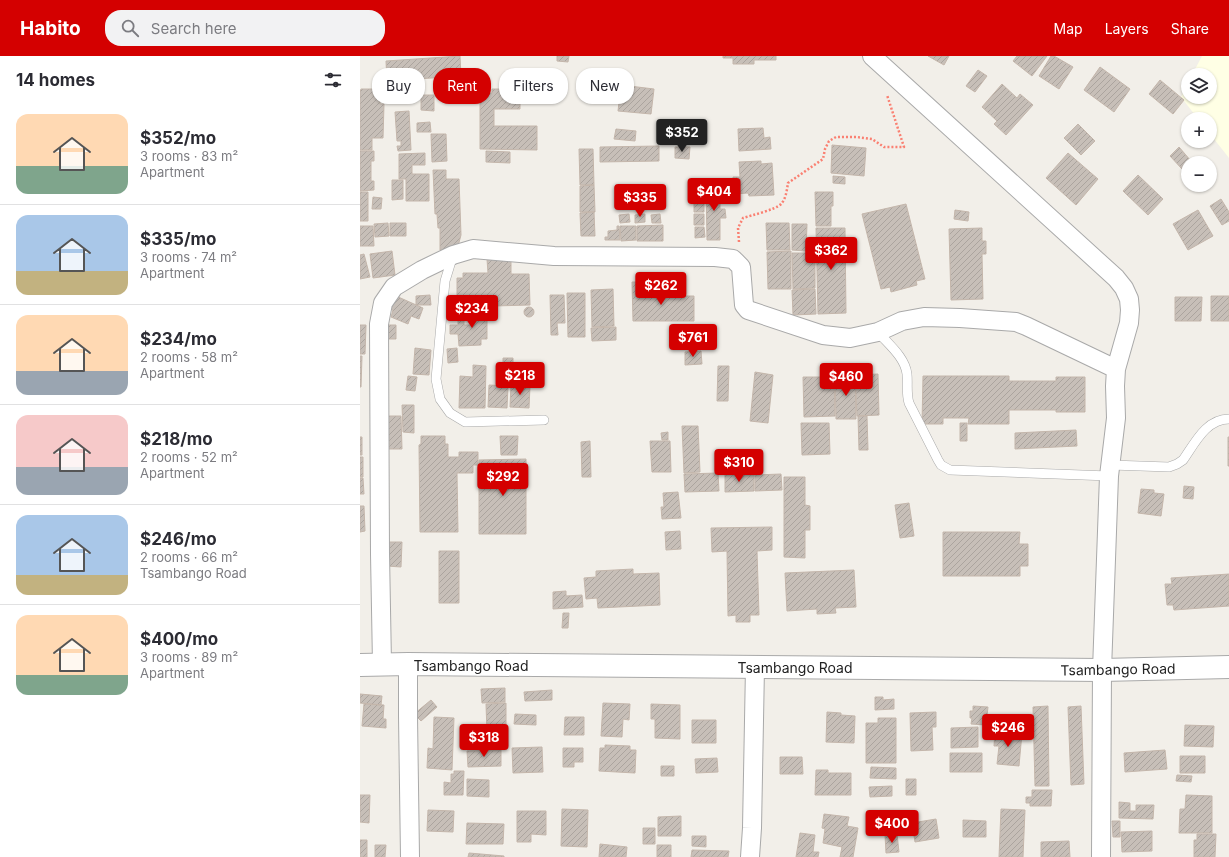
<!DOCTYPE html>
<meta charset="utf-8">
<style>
:root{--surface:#fff;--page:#f2f2f3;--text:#2b2b33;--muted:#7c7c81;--line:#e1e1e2;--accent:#d40000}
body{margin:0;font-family:Inter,sans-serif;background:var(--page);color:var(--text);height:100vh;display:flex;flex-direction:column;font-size:15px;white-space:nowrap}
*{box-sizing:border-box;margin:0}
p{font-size:13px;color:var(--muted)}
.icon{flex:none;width:22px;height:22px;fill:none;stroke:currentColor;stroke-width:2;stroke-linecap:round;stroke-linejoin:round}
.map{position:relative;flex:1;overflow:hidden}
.side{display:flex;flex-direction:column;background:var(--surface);width:360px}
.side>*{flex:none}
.guide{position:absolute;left:12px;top:12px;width:380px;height:36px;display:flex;gap:8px}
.tools{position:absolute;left:821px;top:12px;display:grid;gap:8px}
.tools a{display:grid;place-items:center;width:36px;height:36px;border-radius:50%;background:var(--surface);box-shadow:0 1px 3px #0004;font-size:20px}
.price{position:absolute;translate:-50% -34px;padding:0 9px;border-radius:4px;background:var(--accent);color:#fff;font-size:13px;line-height:26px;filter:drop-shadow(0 1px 2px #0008)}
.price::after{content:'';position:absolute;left:50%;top:24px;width:12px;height:9px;margin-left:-6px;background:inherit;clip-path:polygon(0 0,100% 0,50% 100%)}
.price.current{background:#222;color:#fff}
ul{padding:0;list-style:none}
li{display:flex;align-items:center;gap:12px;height:100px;padding:0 16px}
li+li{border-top:1px solid var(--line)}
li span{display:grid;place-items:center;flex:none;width:112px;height:80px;border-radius:12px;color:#555}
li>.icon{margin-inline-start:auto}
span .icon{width:48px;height:48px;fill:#fffc;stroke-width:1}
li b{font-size:17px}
h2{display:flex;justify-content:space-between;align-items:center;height:48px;padding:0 16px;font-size:17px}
.pill{padding:0 14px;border-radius:16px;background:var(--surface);box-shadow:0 1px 3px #0004;font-size:14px;line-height:36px}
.pill.current{background:var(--accent);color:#fff}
header{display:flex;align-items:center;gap:24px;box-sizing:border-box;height:56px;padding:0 20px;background:var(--accent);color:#fff}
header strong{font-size:19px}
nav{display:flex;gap:22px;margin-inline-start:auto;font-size:14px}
.search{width:280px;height:36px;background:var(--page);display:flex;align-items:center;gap:10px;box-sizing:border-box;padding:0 14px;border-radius:16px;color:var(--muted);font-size:15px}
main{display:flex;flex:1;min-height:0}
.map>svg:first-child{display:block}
</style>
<header>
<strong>Habito</strong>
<div class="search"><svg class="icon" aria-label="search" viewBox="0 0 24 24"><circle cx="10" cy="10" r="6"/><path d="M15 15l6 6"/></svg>Search here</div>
<nav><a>Map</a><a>Layers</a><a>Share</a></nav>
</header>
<main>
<section class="side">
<h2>14 homes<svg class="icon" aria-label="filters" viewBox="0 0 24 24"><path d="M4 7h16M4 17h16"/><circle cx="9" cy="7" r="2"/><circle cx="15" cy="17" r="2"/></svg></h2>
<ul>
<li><span style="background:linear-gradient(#ffd9b3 65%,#7fa58c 0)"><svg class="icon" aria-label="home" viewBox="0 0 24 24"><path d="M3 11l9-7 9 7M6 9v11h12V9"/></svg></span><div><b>$352/mo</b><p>3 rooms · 83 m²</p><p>Apartment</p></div></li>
<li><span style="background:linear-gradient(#a9c7e8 70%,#c2b280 0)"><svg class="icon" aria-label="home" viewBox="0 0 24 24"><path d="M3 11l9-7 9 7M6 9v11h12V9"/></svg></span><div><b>$335/mo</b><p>3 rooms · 74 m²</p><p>Apartment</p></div></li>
<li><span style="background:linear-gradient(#ffd9b3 70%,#9aa5b1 0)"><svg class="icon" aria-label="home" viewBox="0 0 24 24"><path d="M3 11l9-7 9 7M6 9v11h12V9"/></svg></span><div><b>$234/mo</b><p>2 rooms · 58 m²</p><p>Apartment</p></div></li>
<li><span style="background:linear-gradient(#f6c9c9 65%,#9aa5b1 0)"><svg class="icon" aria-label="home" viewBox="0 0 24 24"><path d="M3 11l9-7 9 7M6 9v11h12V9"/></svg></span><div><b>$218/mo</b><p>2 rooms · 52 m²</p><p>Apartment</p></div></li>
<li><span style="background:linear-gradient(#a9c7e8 75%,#c2b280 0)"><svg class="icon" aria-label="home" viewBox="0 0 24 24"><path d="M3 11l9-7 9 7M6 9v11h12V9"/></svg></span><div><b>$246/mo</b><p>2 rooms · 66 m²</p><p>Tsambango Road</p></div></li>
<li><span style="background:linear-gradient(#ffd9b3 75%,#7fa58c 0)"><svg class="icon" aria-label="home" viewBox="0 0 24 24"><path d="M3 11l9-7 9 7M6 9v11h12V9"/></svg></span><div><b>$400/mo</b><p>3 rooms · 89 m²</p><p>Apartment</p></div></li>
</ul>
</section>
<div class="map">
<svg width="869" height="801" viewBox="0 0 869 801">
<defs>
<pattern id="building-hatch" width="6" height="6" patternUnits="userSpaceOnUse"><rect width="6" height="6" fill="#c7bfb8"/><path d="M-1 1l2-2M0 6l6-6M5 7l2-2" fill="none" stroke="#aba49e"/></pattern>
</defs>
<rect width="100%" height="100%" fill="#f2efe9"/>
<path fill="#ffffe5" d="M842,0H869V102L850,78V63H838L821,41L828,28V41H850V19H832Z"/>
<path fill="url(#building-hatch)" stroke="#c4b6ab" d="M100,0L101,20L27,25L26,5Z
M197,0H209L208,6L197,5Z
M363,0H416V4H394V8H373V2H363Z
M568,0H589L584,9Z
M657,0H687L672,20L653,5Z
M691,0H694L713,11L699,33L679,20Z
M740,11L770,33L754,56L724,34Z
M618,14L627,20L615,36L606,30Z
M800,24L824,44L813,58L789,38Z
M642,28L657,42L660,38L673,49L646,79L634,68L637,65L622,51Z
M261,29L294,33L291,58L258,55Z
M1,33H20V48H24L23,82H12V94H0V36Z
M132,33H160V53H134V70H177V94L120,93V37H132Z
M61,39H74V55L61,54Z
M49,55L51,94L38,95L37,90H41V85H37L35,56Z
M70,66L71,76H57V67Z
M718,68L735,85L721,99L704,82Z
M403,72L404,82L410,81L411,93L379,95L378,73Z
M256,73L276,75L275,85L254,83Z
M71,78H86L87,105L72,106Z
M472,89L506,92L504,120L471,117Z
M299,90V105L240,106V91Z
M315,91H330L329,103L315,102Z
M819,91L831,105L822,113L810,100Z
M219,93H233L234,129H220Z
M0,95H14V105H11V125H14V134L0,135Z
M126,95L150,96V107L126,106Z
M65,97V109H52V118H69V145H46V123H39V98Z
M708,97L738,123L716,149L686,122Z
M401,105V108L412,107L414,139L389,140L388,137L374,138L373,121H380L379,106Z
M73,114H86V123H99L101,179L97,194H80V172H78L77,158H75Z
M778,119L803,143L788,159L763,135Z
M473,120L485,121V128L473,127Z
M32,124H43V143L32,144Z
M234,129L235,156H220V130Z
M360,129V153H365L366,162H360V184H347L346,130Z
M262,130H283V149H263Z
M333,132H344V143H334Z
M0,136H8V165H0Z
M455,136H473V150H471V170H456Z
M13,141L22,142L21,153H12Z
M861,143L869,156V165L862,169L850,150Z
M334,146H344V156H334Z
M546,148L565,223L556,225L557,229L531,236L530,231L521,233L502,158Z
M595,154L609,156L608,165L594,163Z
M838,154L853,180L828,194L813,168Z
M234,156L235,180H221L220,157Z
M269,158L270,166L260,167L259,159Z
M285,158V166L275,167V159Z
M300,158L301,167H292L291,159Z
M334,158H344V169H334Z
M28,167L29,180L15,181L14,168Z
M30,167H46V180H30Z
M406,167H429L430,194H407Z
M432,168H447L446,195L432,194Z
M303,169V185H277V170Z
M0,170H13L14,190H0Z
M257,170H259L260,184H245V181H248V175L257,174Z
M260,170H276V184L261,185Z
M335,171H344L345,181L335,182Z
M456,172H485L486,257L458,258Z
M622,172V185H626V198H622L623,243L591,244L589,173Z
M32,195L35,219L13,222L10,198Z
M431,195V233H408L407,196Z
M432,197H455V232L433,233Z
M4,198L10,221L0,223V199Z
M127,203H151V218H169L170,249L97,251V222H103V217H128Z
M272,226H285V240H334V265H273Z
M253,233L254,270L232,271L231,234Z
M455,233L456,258L433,259L432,234Z
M207,237H225V281H208Z
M70,239L71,249H56V240Z
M190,239H204L205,267H197L198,279H191Z
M36,240L63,252L59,263L51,260L48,268L31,261L33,254L31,253Z
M851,240H869V265H851Z
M815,241H842L841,265H815Z
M164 256a5 5 0 1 1 10 0a5 5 0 1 1-10 0Z
M113,251H127V283H121V289L99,290L98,278H90V269H98V263H104V269H113Z
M0,269H6L5,298H0Z
M27,269H36V283H28Z
M256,271V284L232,285L231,272Z
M55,292L71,294L69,319L53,318Z
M97,292L98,306L88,307L87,293Z
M341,295L342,308L325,309V296Z
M0,300H2L1,331H0Z
M143,302H153V327H143Z
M113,309L126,310L125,352H99L100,320L113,321Z
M358,310H369L368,345H357Z
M395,316L413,319L408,367L390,365Z
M495,318L496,363H476L475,319Z
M518,318L519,359L497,360L495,319Z
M48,320L57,321L55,335L46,334Z
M563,320H649V325H696V321H725V356H696V354H649V368H608L609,362H583V368H562Z
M443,321H474L475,360L444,361Z
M129,329L148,330L147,352L128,351Z
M151,329L170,330L169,352L150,351Z
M42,349H54V377L43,376Z
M28,360H41L42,393H29Z
M498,360H507L508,394H499Z
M441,367H469L470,398L442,399Z
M600,367H607V385H600Z
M322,370H338L340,416L324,417Z
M716,374L717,390L655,393V377Z
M308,376V384H302L301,377Z
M61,380H85V388H88V401H99V396H118V409H113V417H97L98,476H60L59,389L61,388Z
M140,380H158L157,399H141Z
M0,381H2V399H0Z
M868,381H869V410H868Z
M230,385L231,421H222L221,386Z
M290,385H310L311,416H292Z
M0,401H3V421H0Z
M166,403V478H119V404Z
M358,417L359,435L325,436L324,418Z
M421,418L422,434L395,435V419Z
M365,419H394V435L365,436Z
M424,421H445V449L450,450V474H445V502L424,501Z
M0,422H3L4,438H0Z
M824,430L834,431L833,443L823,442Z
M781,433L794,434V437L804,438L801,460L778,457Z
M318,436L321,462L302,463L301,451H304L303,437Z
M549,447L554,480L540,482L535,449Z
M0,450H4L5,475L0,476Z
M412,471V494L397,495L399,559H390V566H376V559L368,560L367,495L352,496L351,472Z
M320,475L321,493L306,494L305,476Z
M583,476H660L659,488H668V510H660V520H583Z
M28,486H42L41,511L27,510Z
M79,495H99V547H79Z
M273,513V518L299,517L300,549L238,552L237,542L226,543L224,522L236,521V515Z
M494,514L496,551L475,552L476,557L457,558V553L427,555L425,517Z
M869,518V550L814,554L813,549H807L805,528H812L811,522Z
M206,535V540L222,539L223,551L193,553V536Z
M203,557H209L208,572H202Z
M145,632V646L122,647L121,633Z
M192,634V644L165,645L164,636Z
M0,638L22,640L21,649L0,647Z
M515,641H523V644L534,643V653L515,654Z
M71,644L77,651L61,665L54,658Z
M146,647V675L127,676L126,648Z
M243,647L270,648L269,664L263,663L262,681L241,680Z
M4,648L24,649L23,663H26V672L2,670Z
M291,648L320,649V683L295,682V663H291Z
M613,650L628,651L626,669L611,668L612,662H610V655H613Z
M688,650L689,730H675L673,651Z
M721,650L724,728L711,729L708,651Z
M467,656L481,657V659L495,660L494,687L466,686Z
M576,656V671H572L573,694L551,695L550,657Z
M155,658L176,659V669L154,668Z
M74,661L94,662L92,714L67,712L68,692L73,693Z
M205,661H224V679H204Z
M518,662H536V707H506V667H518Z
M332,664H356V687H332Z
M825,669L854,670L853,691L824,690Z
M618,671V691L591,692V672Z
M635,675L662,677L659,710L637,708L639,690H634Z
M245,689L270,690V694H276L275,717L239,715L240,692H245Z
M182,691L183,716L153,717L152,692Z
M203,692H223V706H214V711H203Z
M141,694V710L108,711L107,695Z
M805,694L807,713L765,716L764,697Z
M590,697H622V716H590Z
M820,700H845V717H820Z
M420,701H442L443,718H420Z
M357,702L358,716L336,717L335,703Z
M301,710H314V720H301Z
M511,711L536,712V723L510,722Z
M456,714H468V717H491V739H455Z
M94,715H104L103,739H84V726L91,727V718H94Z
M817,719L832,720L831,726L816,725Z
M107,723L129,724V741L107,740Z
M546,723H556V739H546Z
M532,730V740L510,741L509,731Z
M672,734H692L691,750H670V747H666V741H672Z
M0,739H10L9,767L0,766Z
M826,739L852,740V777H819L820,753H825Z
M759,746L770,747V755H776V749H794L793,763L759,762Z
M202,753L228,754L227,791L201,790Z
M641,753L665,754L663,801H639Z
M68,754L94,755L93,776L67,775Z
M157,755H186V779L171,778V786H157Z
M464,758L489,761L487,770L498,772L493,801H480L482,791L463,787L465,773L462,772Z
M321,760V780H298V761Z
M576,763L579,782L555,786L552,767Z
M603,764L626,765V781H603Z
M752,765H760V781H753Z
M107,767L144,768L143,788H106Z
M283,772H295V788H283Z
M792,775V795L762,796L761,776Z
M440,777L455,779L453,796H459L458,801H436Z
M537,778L539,796L526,797L525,779Z
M837,778H856L855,801H834V784H837Z
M332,780H346V791L332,790Z
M0,784H7V801H0Z
M709,785L710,801H681V786Z
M240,788L267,791L266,801H239Z
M15,789H26L25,801H15Z
M297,789H311V801H297Z
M332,794L369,795L368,801H331Z
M109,797L144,800V801H108Z"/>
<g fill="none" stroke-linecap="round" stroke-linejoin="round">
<g stroke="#a9a9a9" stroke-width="10">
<path id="service" d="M93,199L85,225L76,323L80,343L90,357L105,366L184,364
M518,276C528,288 545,301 547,318C548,327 546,337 549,347L578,404L581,409L590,414L749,420
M751,409L809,411L817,408L823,404C835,387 846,363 869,363"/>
</g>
<g stroke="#a9a9a9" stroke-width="20">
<path id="minor" d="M512,0L756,222L764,232L769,243L770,254L769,267L756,313L755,330L756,362L749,420L742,614L741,801
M22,608L20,498L19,268L23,247L34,231L62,214L93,199L113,193L194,200L355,201L373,203L381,211L384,249L388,254L463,279L490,282L518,276L542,265L564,261L600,262L656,266L666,270L756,313
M48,608V660L50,801
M390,801L392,772L395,611"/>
</g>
<g stroke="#a9a9a9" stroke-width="24">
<path id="tertiary" d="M0,609L48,608L742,614L869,611"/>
</g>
<path stroke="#fa8072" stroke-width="2.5" stroke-dasharray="2 2" stroke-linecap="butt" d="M379,186L378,172L383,162C392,159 415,154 421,148C426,143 427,133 428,127L463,103L465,93L469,85L476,81H497L512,83L524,91H544L527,39"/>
<use href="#service" stroke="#fff" stroke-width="9"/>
<use href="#minor" stroke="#fff" stroke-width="18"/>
<use href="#tertiary" stroke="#fff" stroke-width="22"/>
</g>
<g text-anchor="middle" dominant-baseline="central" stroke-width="3" stroke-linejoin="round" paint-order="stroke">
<g font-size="14" fill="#222" stroke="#fff">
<text x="111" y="609">Tsambango Road</text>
<text x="435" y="611">Tsambango Road</text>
<text transform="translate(758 613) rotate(-1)">Tsambango Road</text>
</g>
</g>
</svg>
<div class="tools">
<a><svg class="icon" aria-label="layers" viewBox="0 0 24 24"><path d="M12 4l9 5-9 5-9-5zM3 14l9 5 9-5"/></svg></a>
<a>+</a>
<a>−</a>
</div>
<b class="price current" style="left:322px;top:97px">$352</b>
<b class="price" style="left:354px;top:156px">$404</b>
<b class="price" style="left:280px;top:162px">$335</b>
<b class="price" style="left:471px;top:215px">$362</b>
<b class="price" style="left:301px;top:250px">$262</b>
<b class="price" style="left:112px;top:273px">$234</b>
<b class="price" style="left:333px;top:302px">$761</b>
<b class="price" style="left:160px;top:340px">$218</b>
<b class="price" style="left:486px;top:341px">$460</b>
<b class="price" style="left:379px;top:427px">$310</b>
<b class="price" style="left:143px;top:441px">$292</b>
<b class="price" style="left:648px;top:692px">$246</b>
<b class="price" style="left:124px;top:702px">$318</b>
<b class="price" style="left:532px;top:788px">$400</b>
<div class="guide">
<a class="pill">Buy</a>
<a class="pill current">Rent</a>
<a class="pill">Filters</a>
<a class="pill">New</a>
</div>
</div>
</main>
